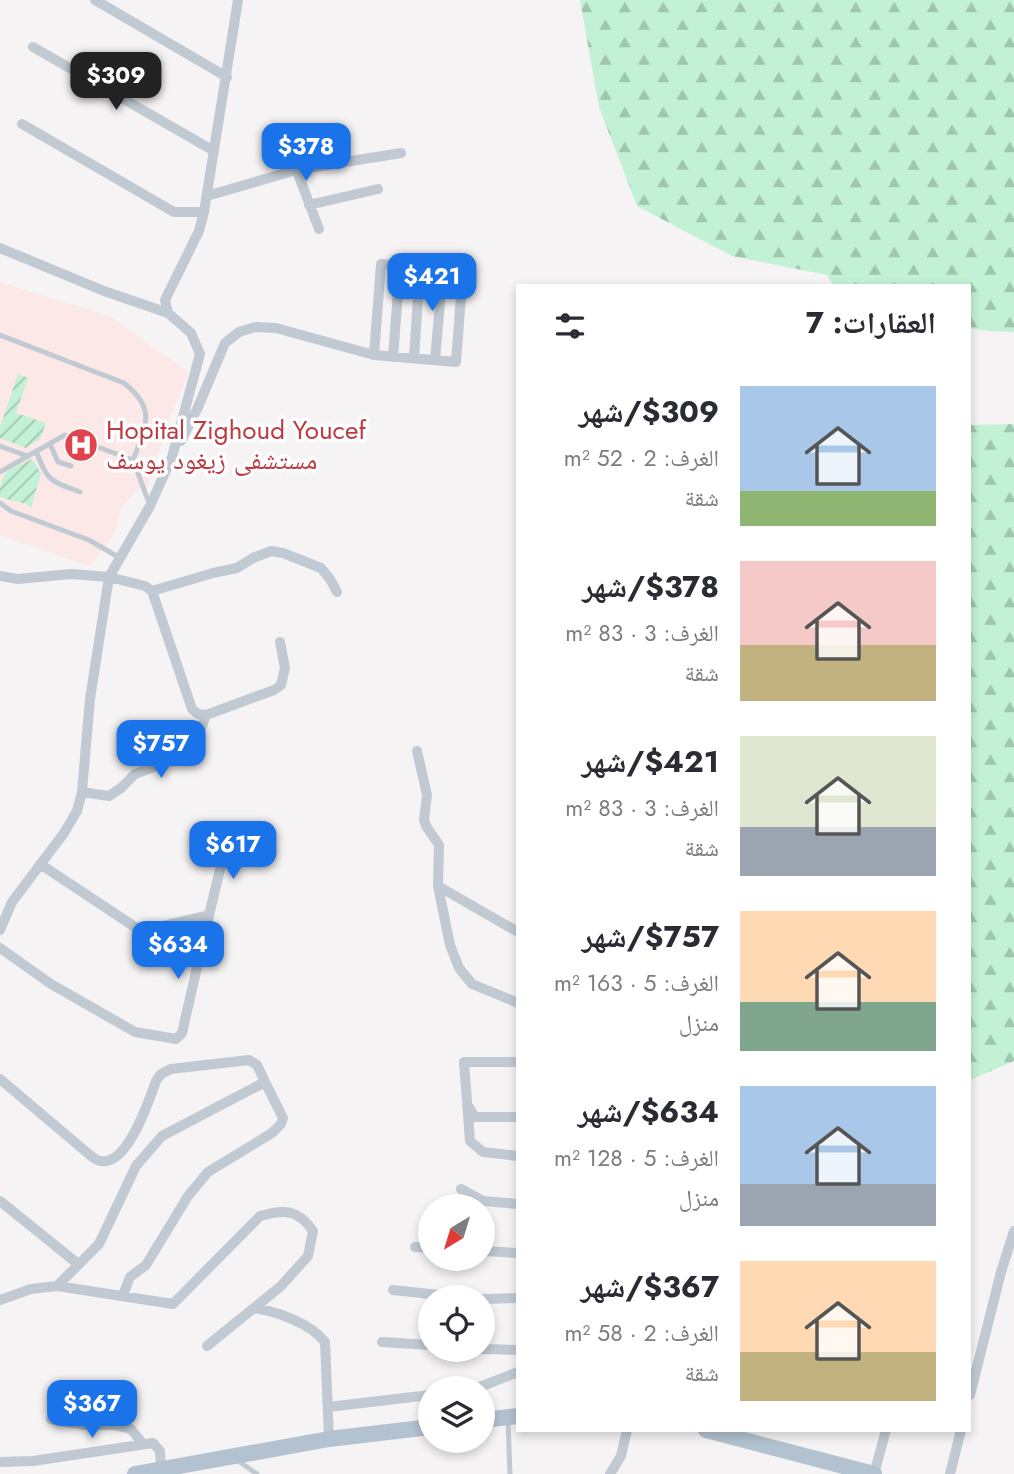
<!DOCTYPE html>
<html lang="ar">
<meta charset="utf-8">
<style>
:root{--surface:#fff;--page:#f2f2f3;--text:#2b2b33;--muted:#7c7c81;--accent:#1a73e8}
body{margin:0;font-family:Jost,"Noto Naskh Arabic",sans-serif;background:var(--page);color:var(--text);direction:rtl;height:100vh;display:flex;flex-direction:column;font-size:26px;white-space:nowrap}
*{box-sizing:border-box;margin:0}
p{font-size:23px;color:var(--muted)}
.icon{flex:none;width:38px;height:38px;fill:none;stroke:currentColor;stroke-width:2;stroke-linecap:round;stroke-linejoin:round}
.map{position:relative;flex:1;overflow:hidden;direction:ltr}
.drawer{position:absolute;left:516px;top:284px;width:455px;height:1148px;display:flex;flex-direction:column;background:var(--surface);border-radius:0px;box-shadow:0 4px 10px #0003;direction:rtl}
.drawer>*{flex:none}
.needle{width:46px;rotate:218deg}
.buttons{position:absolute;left:418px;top:1194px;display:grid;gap:14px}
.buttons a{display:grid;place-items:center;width:77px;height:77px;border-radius:50%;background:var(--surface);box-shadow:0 4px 10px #0003;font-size:35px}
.price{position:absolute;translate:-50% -60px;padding:0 16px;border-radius:14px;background:var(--accent);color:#fff;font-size:23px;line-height:46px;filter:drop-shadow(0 2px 4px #0008)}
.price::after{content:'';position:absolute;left:50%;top:42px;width:21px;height:16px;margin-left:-10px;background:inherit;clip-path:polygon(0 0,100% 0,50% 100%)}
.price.active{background:#222;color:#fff}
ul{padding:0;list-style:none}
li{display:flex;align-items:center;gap:21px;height:175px;padding:0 35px}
li span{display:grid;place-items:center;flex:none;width:196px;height:140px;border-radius:0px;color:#555}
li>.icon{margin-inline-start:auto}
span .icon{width:84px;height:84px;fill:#fffc;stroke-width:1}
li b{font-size:30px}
h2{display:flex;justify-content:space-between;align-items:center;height:84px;padding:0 35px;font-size:30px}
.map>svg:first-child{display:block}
</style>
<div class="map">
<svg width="1014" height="1474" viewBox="0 0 1014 1474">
<defs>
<pattern id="forest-firs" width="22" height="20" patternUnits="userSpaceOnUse" patternTransform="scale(1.75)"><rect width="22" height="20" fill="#c3f1d5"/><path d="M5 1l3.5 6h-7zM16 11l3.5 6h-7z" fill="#a0c6b0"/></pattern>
<pattern id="garden-furrows" width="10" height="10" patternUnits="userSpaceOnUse" patternTransform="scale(1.75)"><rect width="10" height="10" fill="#c3f1d5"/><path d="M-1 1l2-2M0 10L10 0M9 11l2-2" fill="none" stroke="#a0c6b0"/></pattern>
</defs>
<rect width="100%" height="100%" fill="#f5f3f3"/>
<path fill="#fce8e6" d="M0,282L109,316L189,373L174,406L148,485L137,490L121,507L116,531L90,566L0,535Z"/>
<path fill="url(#forest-firs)" d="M580,0H1014V332L988,331L970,328V285H833L827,275L732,256L637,206L599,107Z
M1014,424V1061L970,1080V425Z"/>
<path fill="url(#garden-furrows)" d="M18,374L28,378L16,413L46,423L40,439L26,448L0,438V427Z
M32,459L41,473L31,508L26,504L2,498L0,496C0,469 10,470 32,459Z"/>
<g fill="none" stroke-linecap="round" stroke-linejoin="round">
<path stroke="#c1cad2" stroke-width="5" d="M0,335L124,383C157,409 146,426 133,460L149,503
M50,444L58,462L71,466
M0,446L27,456
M36,451C48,482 49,480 80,492
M0,472L65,435L133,460
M0,503L11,511L89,540L120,558
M508,1420L510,1474
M237,1460L257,1474"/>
<path stroke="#c1cad2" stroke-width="10" d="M95,0L227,77
M33,47L214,151
M22,124L174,212H204
M281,129L319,229
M207,196L296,170L401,153
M309,205L378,189
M0,248L104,291L168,313
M393,357L400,266
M414,358L420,267
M435,360L443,268
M181,441L198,407L225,343L239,332L255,327L276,328L374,355L456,362L463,270L381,264L374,355
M0,576L18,579L71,574L109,577L145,586L152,591L192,709L198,714L206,715L274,690L281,685L285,668L280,642
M152,591L213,573L237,568L253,558L271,551L283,553L321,568L330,579L337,592
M417,751L427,795L424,820L426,826L439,845L438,886L450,945L459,968L472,984L518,1003
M82,792L109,796L121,788L135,774L188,754L194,747L206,715
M438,886L518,932
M209,915L227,841
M0,930L12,902L64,833L77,811L82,792L90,699L109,577L150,506L172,457L200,354L191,333L168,313L165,300L199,231L204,212L238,0
M0,948L51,984L135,1032L176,1039L182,1033L209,915L141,931L40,864
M518,1062H464L470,1141L483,1152L518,1156
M0,1079L91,1156C94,1158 98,1161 101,1161C128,1166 149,1100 156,1081L161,1074L171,1069L249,1060L257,1065L265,1082
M469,1107L475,1117H518
M461,1189L483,1201L518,1204
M0,1201L78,1264
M415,1247L430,1248
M483,1251L518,1253
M57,1286L99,1244L136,1166L162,1136L265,1082L283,1118L281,1124L272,1133L208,1172L188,1196L146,1265L130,1277L123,1295
M393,1290L458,1297
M483,1299L518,1298
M0,1300L31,1289L57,1286L173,1304L260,1216C284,1209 298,1209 313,1231L308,1256L281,1286L254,1308
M382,1342L430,1345
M207,1346L254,1308C278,1312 310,1323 325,1342L329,1439
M483,1349L518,1350
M477,1388L518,1372
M970,1395L1001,1272L1014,1231
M328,1407L430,1395
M51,1419L85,1425H114L131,1429L143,1444
M0,1462L33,1461L153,1443L160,1451L161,1470
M610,1474L621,1456L627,1430
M874,1474L886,1430
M950,1474L961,1430"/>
<path stroke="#b3c2d1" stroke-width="16" d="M483,1420L518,1416
M706,1430L874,1474
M135,1474L329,1439L430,1427"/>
</g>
<defs>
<g id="hospital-disc" transform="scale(1.75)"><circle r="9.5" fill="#e0444e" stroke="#fff"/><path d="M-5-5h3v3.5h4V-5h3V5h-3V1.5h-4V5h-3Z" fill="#fff"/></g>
</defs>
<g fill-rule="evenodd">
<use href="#hospital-disc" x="81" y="445"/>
</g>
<g text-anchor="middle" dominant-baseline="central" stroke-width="7" stroke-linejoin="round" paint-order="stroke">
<g font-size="26" fill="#be3a42" stroke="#fff" text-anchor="start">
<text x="106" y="430">Hopital Zighoud Youcef<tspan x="106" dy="30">مستشفى زيغود يوسف</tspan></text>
</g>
</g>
</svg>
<div class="buttons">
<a><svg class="needle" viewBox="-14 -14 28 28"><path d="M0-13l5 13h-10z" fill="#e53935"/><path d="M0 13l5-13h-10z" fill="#7c7c81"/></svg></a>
<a><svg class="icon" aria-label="locate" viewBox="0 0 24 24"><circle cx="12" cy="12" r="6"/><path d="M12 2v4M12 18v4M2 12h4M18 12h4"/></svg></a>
<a><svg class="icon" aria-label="layers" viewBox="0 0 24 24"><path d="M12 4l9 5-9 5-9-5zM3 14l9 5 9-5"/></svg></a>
</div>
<b class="price active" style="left:116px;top:112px">$309</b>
<b class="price" style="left:306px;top:183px">$378</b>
<b class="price" style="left:432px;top:313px">$421</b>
<b class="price" style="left:161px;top:780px">$757</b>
<b class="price" style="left:233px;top:881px">$617</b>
<b class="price" style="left:178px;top:981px">$634</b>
<b class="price" style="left:92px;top:1440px">$367</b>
<section class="drawer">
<h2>العقارات: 7<svg class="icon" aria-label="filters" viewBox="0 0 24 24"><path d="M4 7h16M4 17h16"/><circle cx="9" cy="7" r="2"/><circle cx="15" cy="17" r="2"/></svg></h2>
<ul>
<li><span style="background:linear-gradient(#a9c7e8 75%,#8fb573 0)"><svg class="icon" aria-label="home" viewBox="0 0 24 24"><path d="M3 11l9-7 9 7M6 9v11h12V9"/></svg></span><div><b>$309/شهر</b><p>الغرف: 2 · 52 m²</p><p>شقة</p></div></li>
<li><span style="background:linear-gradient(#f6c9c9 60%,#c2b280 0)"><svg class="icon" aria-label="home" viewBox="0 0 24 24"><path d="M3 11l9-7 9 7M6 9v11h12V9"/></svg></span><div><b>$378/شهر</b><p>الغرف: 3 · 83 m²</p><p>شقة</p></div></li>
<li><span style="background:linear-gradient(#dfe7d0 65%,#9aa5b1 0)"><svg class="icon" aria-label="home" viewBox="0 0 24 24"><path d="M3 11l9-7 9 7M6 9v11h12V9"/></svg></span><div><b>$421/شهر</b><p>الغرف: 3 · 83 m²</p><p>شقة</p></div></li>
<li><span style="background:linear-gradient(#ffd9b3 65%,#7fa58c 0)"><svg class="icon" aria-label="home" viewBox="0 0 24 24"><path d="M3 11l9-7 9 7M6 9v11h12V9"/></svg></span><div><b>$757/شهر</b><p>الغرف: 5 · 163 m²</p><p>منزل</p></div></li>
<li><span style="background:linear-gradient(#a9c7e8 70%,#9aa5b1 0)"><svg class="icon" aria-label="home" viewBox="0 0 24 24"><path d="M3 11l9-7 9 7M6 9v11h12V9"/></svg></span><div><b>$634/شهر</b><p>الغرف: 5 · 128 m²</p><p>منزل</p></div></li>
<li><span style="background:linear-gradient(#ffd9b3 65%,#c2b280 0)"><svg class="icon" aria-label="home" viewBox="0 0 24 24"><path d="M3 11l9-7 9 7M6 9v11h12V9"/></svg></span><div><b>$367/شهر</b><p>الغرف: 2 · 58 m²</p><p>شقة</p></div></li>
</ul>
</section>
</div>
